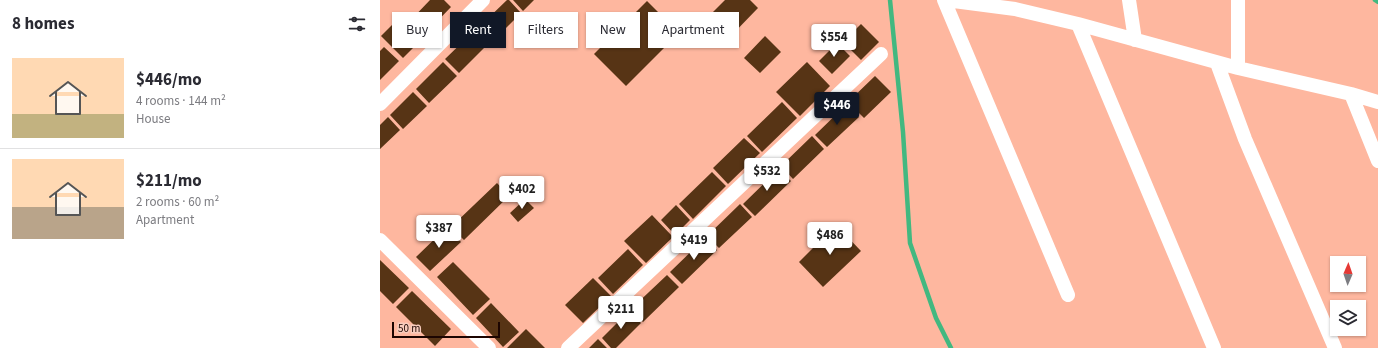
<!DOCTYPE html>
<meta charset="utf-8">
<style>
:root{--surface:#fff;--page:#f7f7f7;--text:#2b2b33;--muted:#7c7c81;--line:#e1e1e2;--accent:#111827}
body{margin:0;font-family:"Source Sans 3",sans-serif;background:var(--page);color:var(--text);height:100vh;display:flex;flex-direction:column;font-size:15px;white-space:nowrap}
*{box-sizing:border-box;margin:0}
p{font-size:13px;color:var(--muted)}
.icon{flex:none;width:22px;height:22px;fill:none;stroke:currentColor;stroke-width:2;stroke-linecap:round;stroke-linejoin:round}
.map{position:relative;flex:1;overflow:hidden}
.details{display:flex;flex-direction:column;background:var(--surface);width:380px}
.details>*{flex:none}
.banner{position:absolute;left:12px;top:12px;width:380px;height:36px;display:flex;gap:8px}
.needle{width:26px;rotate:2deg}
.tools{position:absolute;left:950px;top:256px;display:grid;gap:8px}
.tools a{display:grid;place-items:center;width:36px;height:36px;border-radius:0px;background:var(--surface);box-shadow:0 1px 3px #0004;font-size:20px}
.scale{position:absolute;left:12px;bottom:10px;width:108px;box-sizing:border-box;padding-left:4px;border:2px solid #1c0501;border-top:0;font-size:11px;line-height:14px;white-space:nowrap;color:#1c0501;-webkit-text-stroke:3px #f8ccbd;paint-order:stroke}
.price{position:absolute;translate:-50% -34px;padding:0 9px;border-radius:4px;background:#fff;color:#222;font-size:13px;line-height:26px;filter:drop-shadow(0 1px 2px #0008)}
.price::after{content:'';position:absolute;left:50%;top:24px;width:12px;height:9px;margin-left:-6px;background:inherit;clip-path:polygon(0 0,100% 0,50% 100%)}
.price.on{background:var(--accent);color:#fff}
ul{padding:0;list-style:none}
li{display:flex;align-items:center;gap:12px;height:100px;padding:0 12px}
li+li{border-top:1px solid var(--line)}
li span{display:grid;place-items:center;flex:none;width:112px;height:80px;border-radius:0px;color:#555}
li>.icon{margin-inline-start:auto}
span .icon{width:48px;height:48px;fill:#fffc;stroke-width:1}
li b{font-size:17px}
h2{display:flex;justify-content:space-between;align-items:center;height:48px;padding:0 12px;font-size:17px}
.pill{padding:0 14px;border-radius:0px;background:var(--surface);box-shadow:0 1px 3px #0004;font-size:14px;line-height:36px}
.pill.on{background:var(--accent);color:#fff}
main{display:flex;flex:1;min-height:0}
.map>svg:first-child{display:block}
</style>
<main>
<section class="details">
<h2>8 homes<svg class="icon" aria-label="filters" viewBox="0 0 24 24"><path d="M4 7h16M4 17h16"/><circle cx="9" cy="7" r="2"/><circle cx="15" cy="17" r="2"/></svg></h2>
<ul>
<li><span style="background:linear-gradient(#ffd9b3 70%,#c2b280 0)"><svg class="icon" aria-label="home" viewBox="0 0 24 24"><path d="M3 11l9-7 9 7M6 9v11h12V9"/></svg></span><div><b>$446/mo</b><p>4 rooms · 144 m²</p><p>House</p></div></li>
<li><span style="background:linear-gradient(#ffd9b3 60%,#b9a48a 0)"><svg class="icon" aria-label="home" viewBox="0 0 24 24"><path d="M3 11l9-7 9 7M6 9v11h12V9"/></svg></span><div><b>$211/mo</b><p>2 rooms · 60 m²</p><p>Apartment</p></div></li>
</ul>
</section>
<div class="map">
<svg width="998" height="348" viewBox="0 0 998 348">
<rect width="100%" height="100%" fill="#feb79f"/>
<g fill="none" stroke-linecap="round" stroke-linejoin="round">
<path stroke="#42b880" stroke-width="4.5" d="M510,0L523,132L530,243L556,318L571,348
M995,0L998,2"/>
</g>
<path fill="#573415" d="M50,0H64L71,7L42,37L28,23Z
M127,0H129L141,13L112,42L98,28Z
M133,0H154L143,11Z
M345,0H370L378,8L347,40L326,19Z
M267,1L299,33L246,86L214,54Z
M19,18L41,40L23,58L1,36Z
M481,24L499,42L481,60L463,42Z
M95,30L109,43L79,73L65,59Z
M385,36L401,52L380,73L364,58Z
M457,43L470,56L452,74L439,61Z
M4,47L19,61L0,80V51Z
M63,62L77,76L49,103L36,89Z
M427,62L450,86L420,116L396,92Z
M495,76L511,92L484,118L468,102Z
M33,92L47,106L23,129L10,115Z
M402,102L417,118L382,152L367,136Z
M467,104L479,117L447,147L435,135Z
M8,117L20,130L0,149V125Z
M432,136L444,149L413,179L401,166Z
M364,138L380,153L348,184L333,168Z
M399,169L411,181L375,216L363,204Z
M332,172L346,186L313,219L299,204Z
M117,183L129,196L84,240L71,227Z
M145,199L154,208L138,222L130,213Z
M360,204L372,217L339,248L327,236Z
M296,205L310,220L295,235L281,220Z
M272,215L293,237L266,263L244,241Z
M456,225L481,251L443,287L419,262Z
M67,227L81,242L50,271L36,257Z
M325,238L337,250L302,284L290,272Z
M248,249L263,265L233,294L218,278Z
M0,260L29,288L13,304L0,291Z
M73,262L110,299L93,315L57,277Z
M287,275L299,287L263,322L251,309Z
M213,278L231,296L203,323L185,305Z
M32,291L71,329L55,346L16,307Z
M111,303L139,332L123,347L96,318Z
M249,311L261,323L236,348H231L222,338Z
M146,329L165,348H127Z
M218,339L227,348H209Z"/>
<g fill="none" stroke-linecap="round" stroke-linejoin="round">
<path stroke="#fff" stroke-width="14" d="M564,0L688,295
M566,0L635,9L698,24L858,68L971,94L998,102
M749,0L755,40
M858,0V68
M698,24L834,348
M837,63L865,139L955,348
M971,94L998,161
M0,104L103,0
M0,240L109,348
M188,348L501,54"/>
</g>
</svg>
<div class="tools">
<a><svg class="needle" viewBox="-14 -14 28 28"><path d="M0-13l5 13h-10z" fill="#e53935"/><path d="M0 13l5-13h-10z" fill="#7c7c81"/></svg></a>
<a><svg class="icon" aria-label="layers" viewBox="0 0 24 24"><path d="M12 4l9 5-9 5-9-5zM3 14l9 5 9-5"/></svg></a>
</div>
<div class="scale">50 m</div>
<b class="price" style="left:454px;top:58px">$554</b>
<b class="price on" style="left:457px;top:126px">$446</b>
<b class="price" style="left:387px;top:192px">$532</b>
<b class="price" style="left:142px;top:210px">$402</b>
<b class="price" style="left:59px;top:249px">$387</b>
<b class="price" style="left:450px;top:256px">$486</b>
<b class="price" style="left:314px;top:261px">$419</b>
<b class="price" style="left:241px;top:330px">$211</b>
<div class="banner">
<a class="pill">Buy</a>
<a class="pill on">Rent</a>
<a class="pill">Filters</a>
<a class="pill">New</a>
<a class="pill">Apartment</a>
</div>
</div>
</main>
